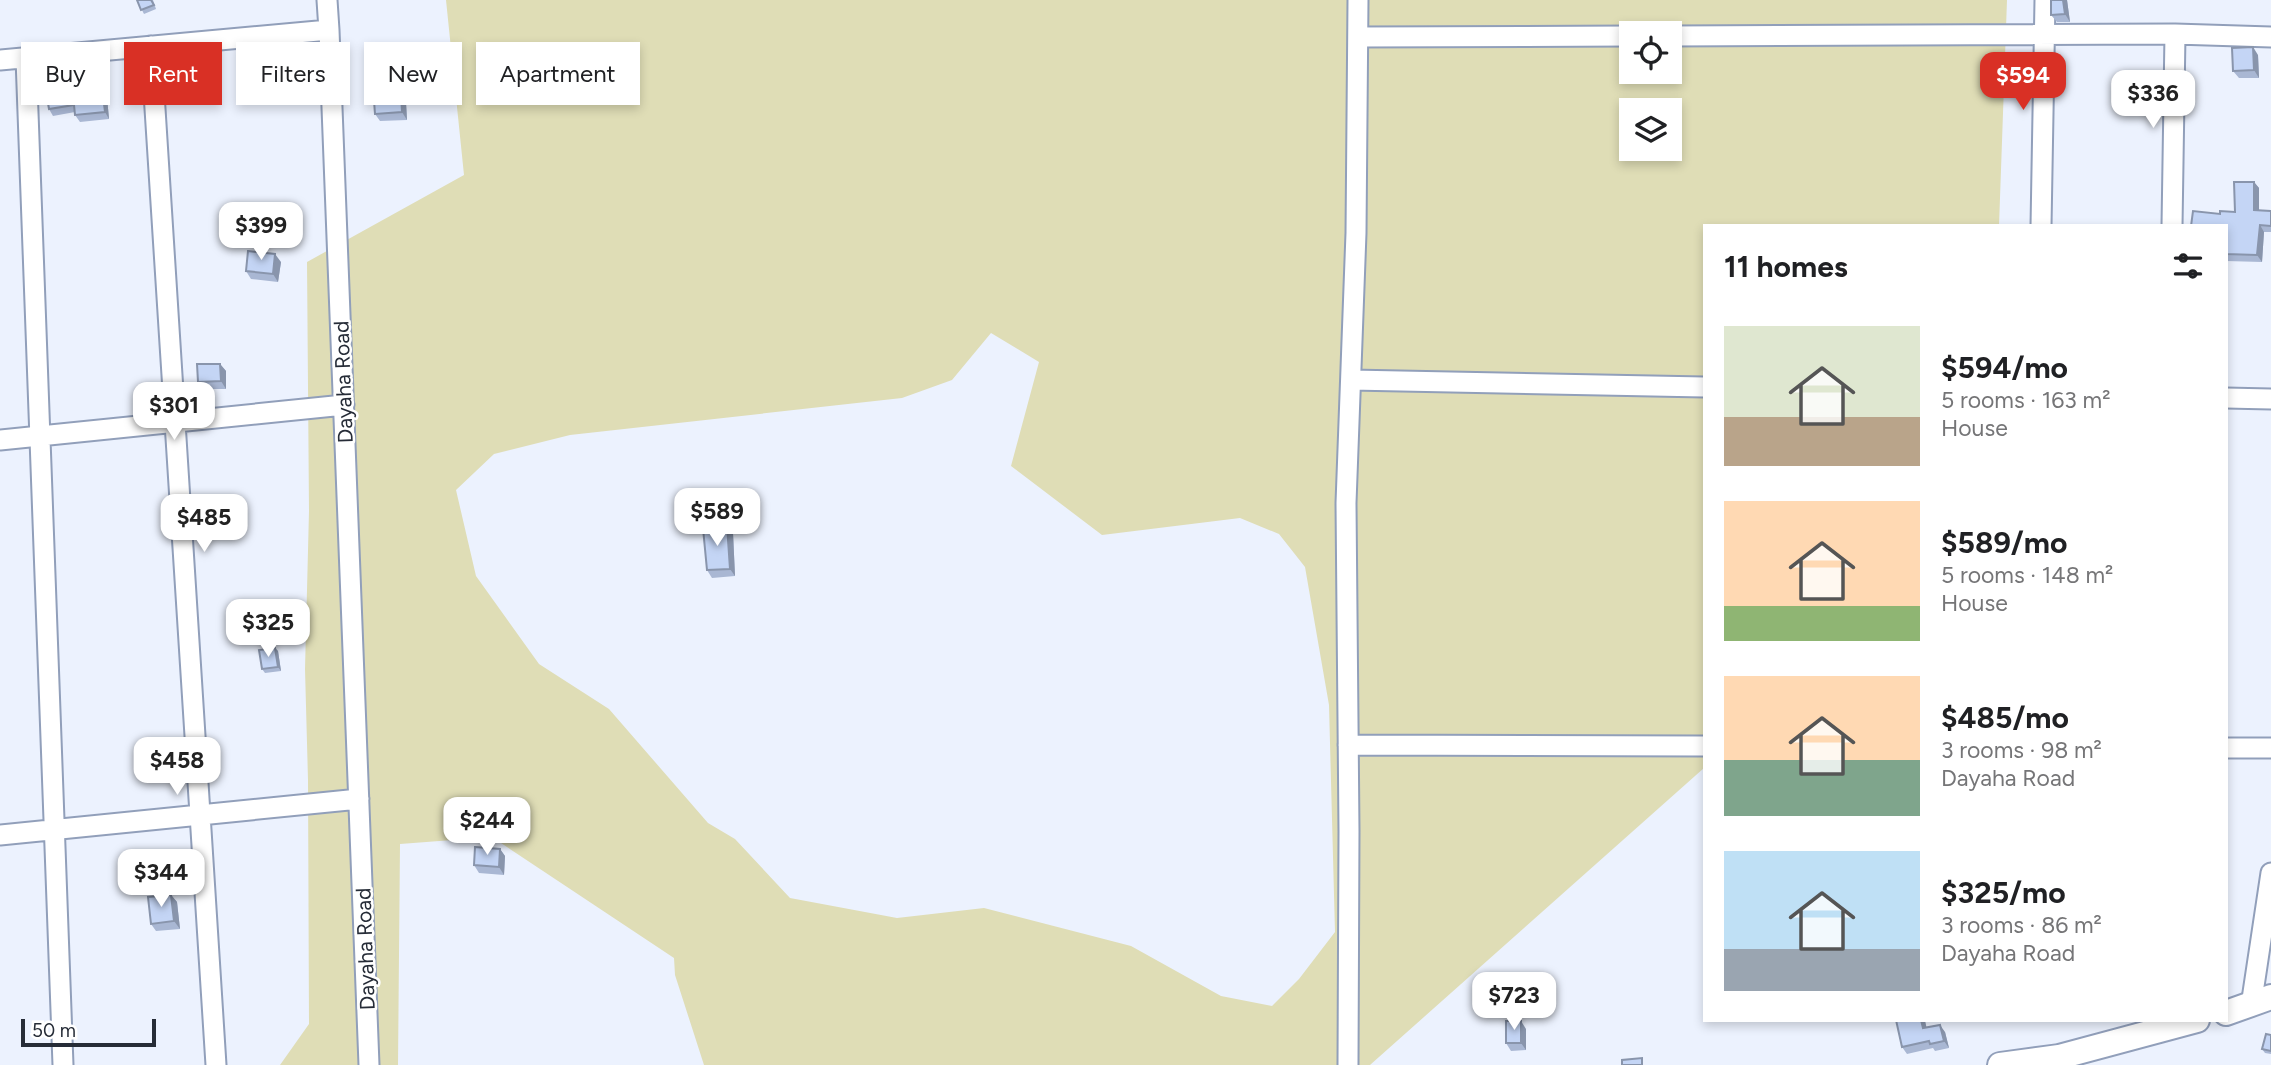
<!DOCTYPE html>
<meta charset="utf-8">
<style>
:root{--surface:#fff;--page:#f6f6f6;--text:#202124;--muted:#757577;--accent:#d93025}
body{margin:0;font-family:Figtree,sans-serif;background:var(--page);color:var(--text);height:100vh;display:flex;flex-direction:column;font-size:26px;white-space:nowrap}
*{box-sizing:border-box;margin:0}
p{font-size:23px;color:var(--muted)}
.icon{flex:none;width:38px;height:38px;fill:none;stroke:currentColor;stroke-width:2;stroke-linecap:round;stroke-linejoin:round}
.map{position:relative;flex:1;overflow:hidden}
.details{position:absolute;left:1703px;top:224px;width:525px;height:798px;display:flex;flex-direction:column;background:var(--surface);border-radius:0px;box-shadow:0 4px 10px #0003}
.details>*{flex:none}
.guide{position:absolute;left:21px;top:42px;width:665px;height:63px;display:flex;gap:14px}
.controls{position:absolute;left:1619px;top:21px;display:grid;gap:14px}
.controls a{display:grid;place-items:center;width:63px;height:63px;border-radius:0px;background:var(--surface);box-shadow:0 4px 10px #0003;font-size:35px}
.scale{position:absolute;left:21px;bottom:18px;width:135px;box-sizing:border-box;padding-left:7px;border:4px solid #262c37;border-top:0;font-size:19px;line-height:24px;white-space:nowrap;color:#262c37;-webkit-text-stroke:5px #fff;paint-order:stroke}
.price{position:absolute;translate:-50% -60px;padding:0 16px;border-radius:14px;background:#fff;color:#222;font-size:23px;line-height:46px;filter:drop-shadow(0 2px 4px #0008)}
.price::after{content:'';position:absolute;left:50%;top:42px;width:21px;height:16px;margin-left:-10px;background:inherit;clip-path:polygon(0 0,100% 0,50% 100%)}
.price.active{background:var(--accent);color:#fff}
ul{padding:0;list-style:none}
li{display:flex;align-items:center;gap:21px;height:175px;padding:0 21px}
li span{display:grid;place-items:center;flex:none;width:196px;height:140px;border-radius:0px;color:#555}
li>.icon{margin-inline-start:auto}
span .icon{width:84px;height:84px;fill:#fffc;stroke-width:1}
li b{font-size:30px}
h2{display:flex;justify-content:space-between;align-items:center;height:84px;padding:0 21px;font-size:30px}
.chip{padding:0 24px;border-radius:0px;background:var(--surface);box-shadow:0 4px 10px #0003;font-size:24px;line-height:63px}
.chip.active{background:var(--accent);color:#fff}
.map>svg:first-child{display:block}
</style>
<div class="map">
<svg width="2271" height="1065" viewBox="0 0 2271 1065">
<rect width="100%" height="100%" fill="#ecf2fe"/>
<path fill="#dfddb6" fill-rule="evenodd" d="M446,0H2007L1999,226H1704V768L1370,1065H704L675,975L674,958L492,837L400,844L398,1065H280L309,1024L308,780L305,669L309,511L307,262L464,175ZM1631,33H1670V72H1631ZM1631,110H1670V149H1631ZM991,333L1039,362L1011,466L1102,535L1240,518L1279,534L1305,567L1329,705L1335,932L1299,979L1272,1006L1221,996L1131,946L984,908L897,918L790,898L735,839L708,823L609,709L539,664L476,576L456,490L494,454L570,435L902,398L952,380Z"/>
<g fill="none" stroke-linecap="round" stroke-linejoin="round">
<g stroke="#919fba" stroke-width="23">
<path id="minor" d="M327,0L329,30
M1670,36L2175,34L2271,37
M1358,37L1631,36
M151,46L216,1065
M26,58L63,1065
M0,60L329,30L369,1065
M2041,226L2045,0
M2172,226L2175,34
M1351,380L1704,387
M2226,398L2271,399
M0,440L344,405
M1348,745L1704,746
M2226,748H2271
M0,835L359,799
M2251,1006L2271,873
M1348,1065L1349,831L1346,503L1356,233L1358,0"/>
</g>
<g stroke="#919fba" stroke-width="28">
<path id="tertiary" d="M2226,1013L2271,997
M2000,1065L2059,1057L2197,1020"/>
</g>
<use href="#minor" stroke="#fff" stroke-width="19"/>
<use href="#tertiary" stroke="#fff" stroke-width="24"/>
</g>
<path fill="#a9b7d3" d="M137,0H153L156,9L144,14Z
M2067,0L2070,22H2057L2051,15Z
M2258,55L2259,78H2239L2233,71Z
M404,67L407,120L380,121L375,114Z
M101,80L106,86L109,119L80,122L75,115V112L53,116L49,109Z
M2254,182L2259,188V211H2271V232H2264L2262,262L2226,261V226L2220,214L2235,212Z
M281,262L278,282L251,279L246,271Z
M220,364L226,371V389H203L198,382Z
M733,533L735,576L712,578L707,570Z
M275,648L278,651L281,671L265,673L262,669Z
M500,849L505,856L504,875L479,873L474,865Z
M171,895L177,902L180,929L156,931L151,924Z
M1926,1028L1945,1032L1949,1048L1935,1051L1933,1048L1907,1054L1902,1047Z
M1526,1029V1050L1511,1051L1506,1043Z
M2271,1035V1054L2265,1053L2262,1049Z"/>
<path fill="#8995ac" d="M2063,0H2067L2070,22L2065,14Z
M2253,47L2258,55L2259,78L2254,70Z
M399,60L404,67L407,120L402,112Z
M101,80L106,86L109,119L105,112Z
M2254,182L2259,188V217L2254,210Z
M2260,225L2264,232L2262,262L2257,255Z
M275,254L281,262L278,282L273,274Z
M220,364L226,371V389L221,381Z
M727,525L733,533L735,576L730,569Z
M275,648L278,651L281,671L278,667Z
M500,849L505,856L504,875L499,867Z
M171,895L177,902L180,929L174,921Z
M1921,1020H1925L1928,1035L1923,1028Z
M1521,1021L1526,1029V1050L1521,1043Z
M1940,1025L1945,1032L1949,1048L1944,1041Z"/>
<path fill="#c4d5f5" stroke="#8995ac" stroke-width="2" d="M137,0H151L154,5L141,10Z
M2051,0H2063L2065,14L2051,15Z
M2253,47L2254,70L2233,71L2232,48Z
M399,60L402,112L375,114L371,61Z
M101,80L105,112L75,115L74,105L49,109L45,86Z
M2234,182H2254V210L2271,211V226L2260,225L2257,255L2226,254V226H2191L2193,211L2220,214V211L2235,212Z
M248,251L275,254L273,274L246,271Z
M197,364H220L221,381L198,382Z
M727,525L730,569L707,570L703,528Z
M275,648L278,667L262,669L259,650Z
M475,847L500,849L499,867L474,865Z
M171,895L174,921L151,924L148,897Z
M1896,1020H1921L1923,1028L1940,1025L1944,1041L1930,1044L1929,1041L1902,1047Z
M1506,1021H1521V1043H1506Z
M2266,1034L2271,1035V1051L2262,1049Z
M1642,1058V1065H1622V1060Z"/>
<g text-anchor="middle" dominant-baseline="central" stroke-width="5" stroke-linejoin="round" paint-order="stroke">
<g font-size="21" fill="#262c37" stroke="#fff">
<text transform="translate(343 382) rotate(-92)">Dayaha Road</text>
<text transform="translate(365 949) rotate(-92)">Dayaha Road</text>
</g>
</g>
</svg>
<div class="controls">
<a><svg class="icon" aria-label="locate" viewBox="0 0 24 24"><circle cx="12" cy="12" r="6"/><path d="M12 2v4M12 18v4M2 12h4M18 12h4"/></svg></a>
<a><svg class="icon" aria-label="layers" viewBox="0 0 24 24"><path d="M12 4l9 5-9 5-9-5zM3 14l9 5 9-5"/></svg></a>
</div>
<div class="scale">50 m</div>
<b class="price active" style="left:2023px;top:112px">$594</b>
<b class="price" style="left:2153px;top:130px">$336</b>
<b class="price" style="left:261px;top:262px">$399</b>
<b class="price" style="left:174px;top:442px">$301</b>
<b class="price" style="left:717px;top:548px">$589</b>
<b class="price" style="left:204px;top:554px">$485</b>
<b class="price" style="left:268px;top:659px">$325</b>
<b class="price" style="left:177px;top:797px">$458</b>
<b class="price" style="left:487px;top:857px">$244</b>
<b class="price" style="left:161px;top:909px">$344</b>
<b class="price" style="left:1514px;top:1032px">$723</b>
<div class="guide">
<a class="chip">Buy</a>
<a class="chip active">Rent</a>
<a class="chip">Filters</a>
<a class="chip">New</a>
<a class="chip">Apartment</a>
</div>
<section class="details">
<h2>11 homes<svg class="icon" aria-label="filters" viewBox="0 0 24 24"><path d="M4 7h16M4 17h16"/><circle cx="9" cy="7" r="2"/><circle cx="15" cy="17" r="2"/></svg></h2>
<ul>
<li><span style="background:linear-gradient(#dfe7d0 65%,#b9a48a 0)"><svg class="icon" aria-label="home" viewBox="0 0 24 24"><path d="M3 11l9-7 9 7M6 9v11h12V9"/></svg></span><div><b>$594/mo</b><p>5 rooms · 163 m²</p><p>House</p></div></li>
<li><span style="background:linear-gradient(#ffd9b3 75%,#8fb573 0)"><svg class="icon" aria-label="home" viewBox="0 0 24 24"><path d="M3 11l9-7 9 7M6 9v11h12V9"/></svg></span><div><b>$589/mo</b><p>5 rooms · 148 m²</p><p>House</p></div></li>
<li><span style="background:linear-gradient(#ffd9b3 60%,#7fa58c 0)"><svg class="icon" aria-label="home" viewBox="0 0 24 24"><path d="M3 11l9-7 9 7M6 9v11h12V9"/></svg></span><div><b>$485/mo</b><p>3 rooms · 98 m²</p><p>Dayaha Road</p></div></li>
<li><span style="background:linear-gradient(#bfe0f5 70%,#9aa5b1 0)"><svg class="icon" aria-label="home" viewBox="0 0 24 24"><path d="M3 11l9-7 9 7M6 9v11h12V9"/></svg></span><div><b>$325/mo</b><p>3 rooms · 86 m²</p><p>Dayaha Road</p></div></li>
</ul>
</section>
</div>
